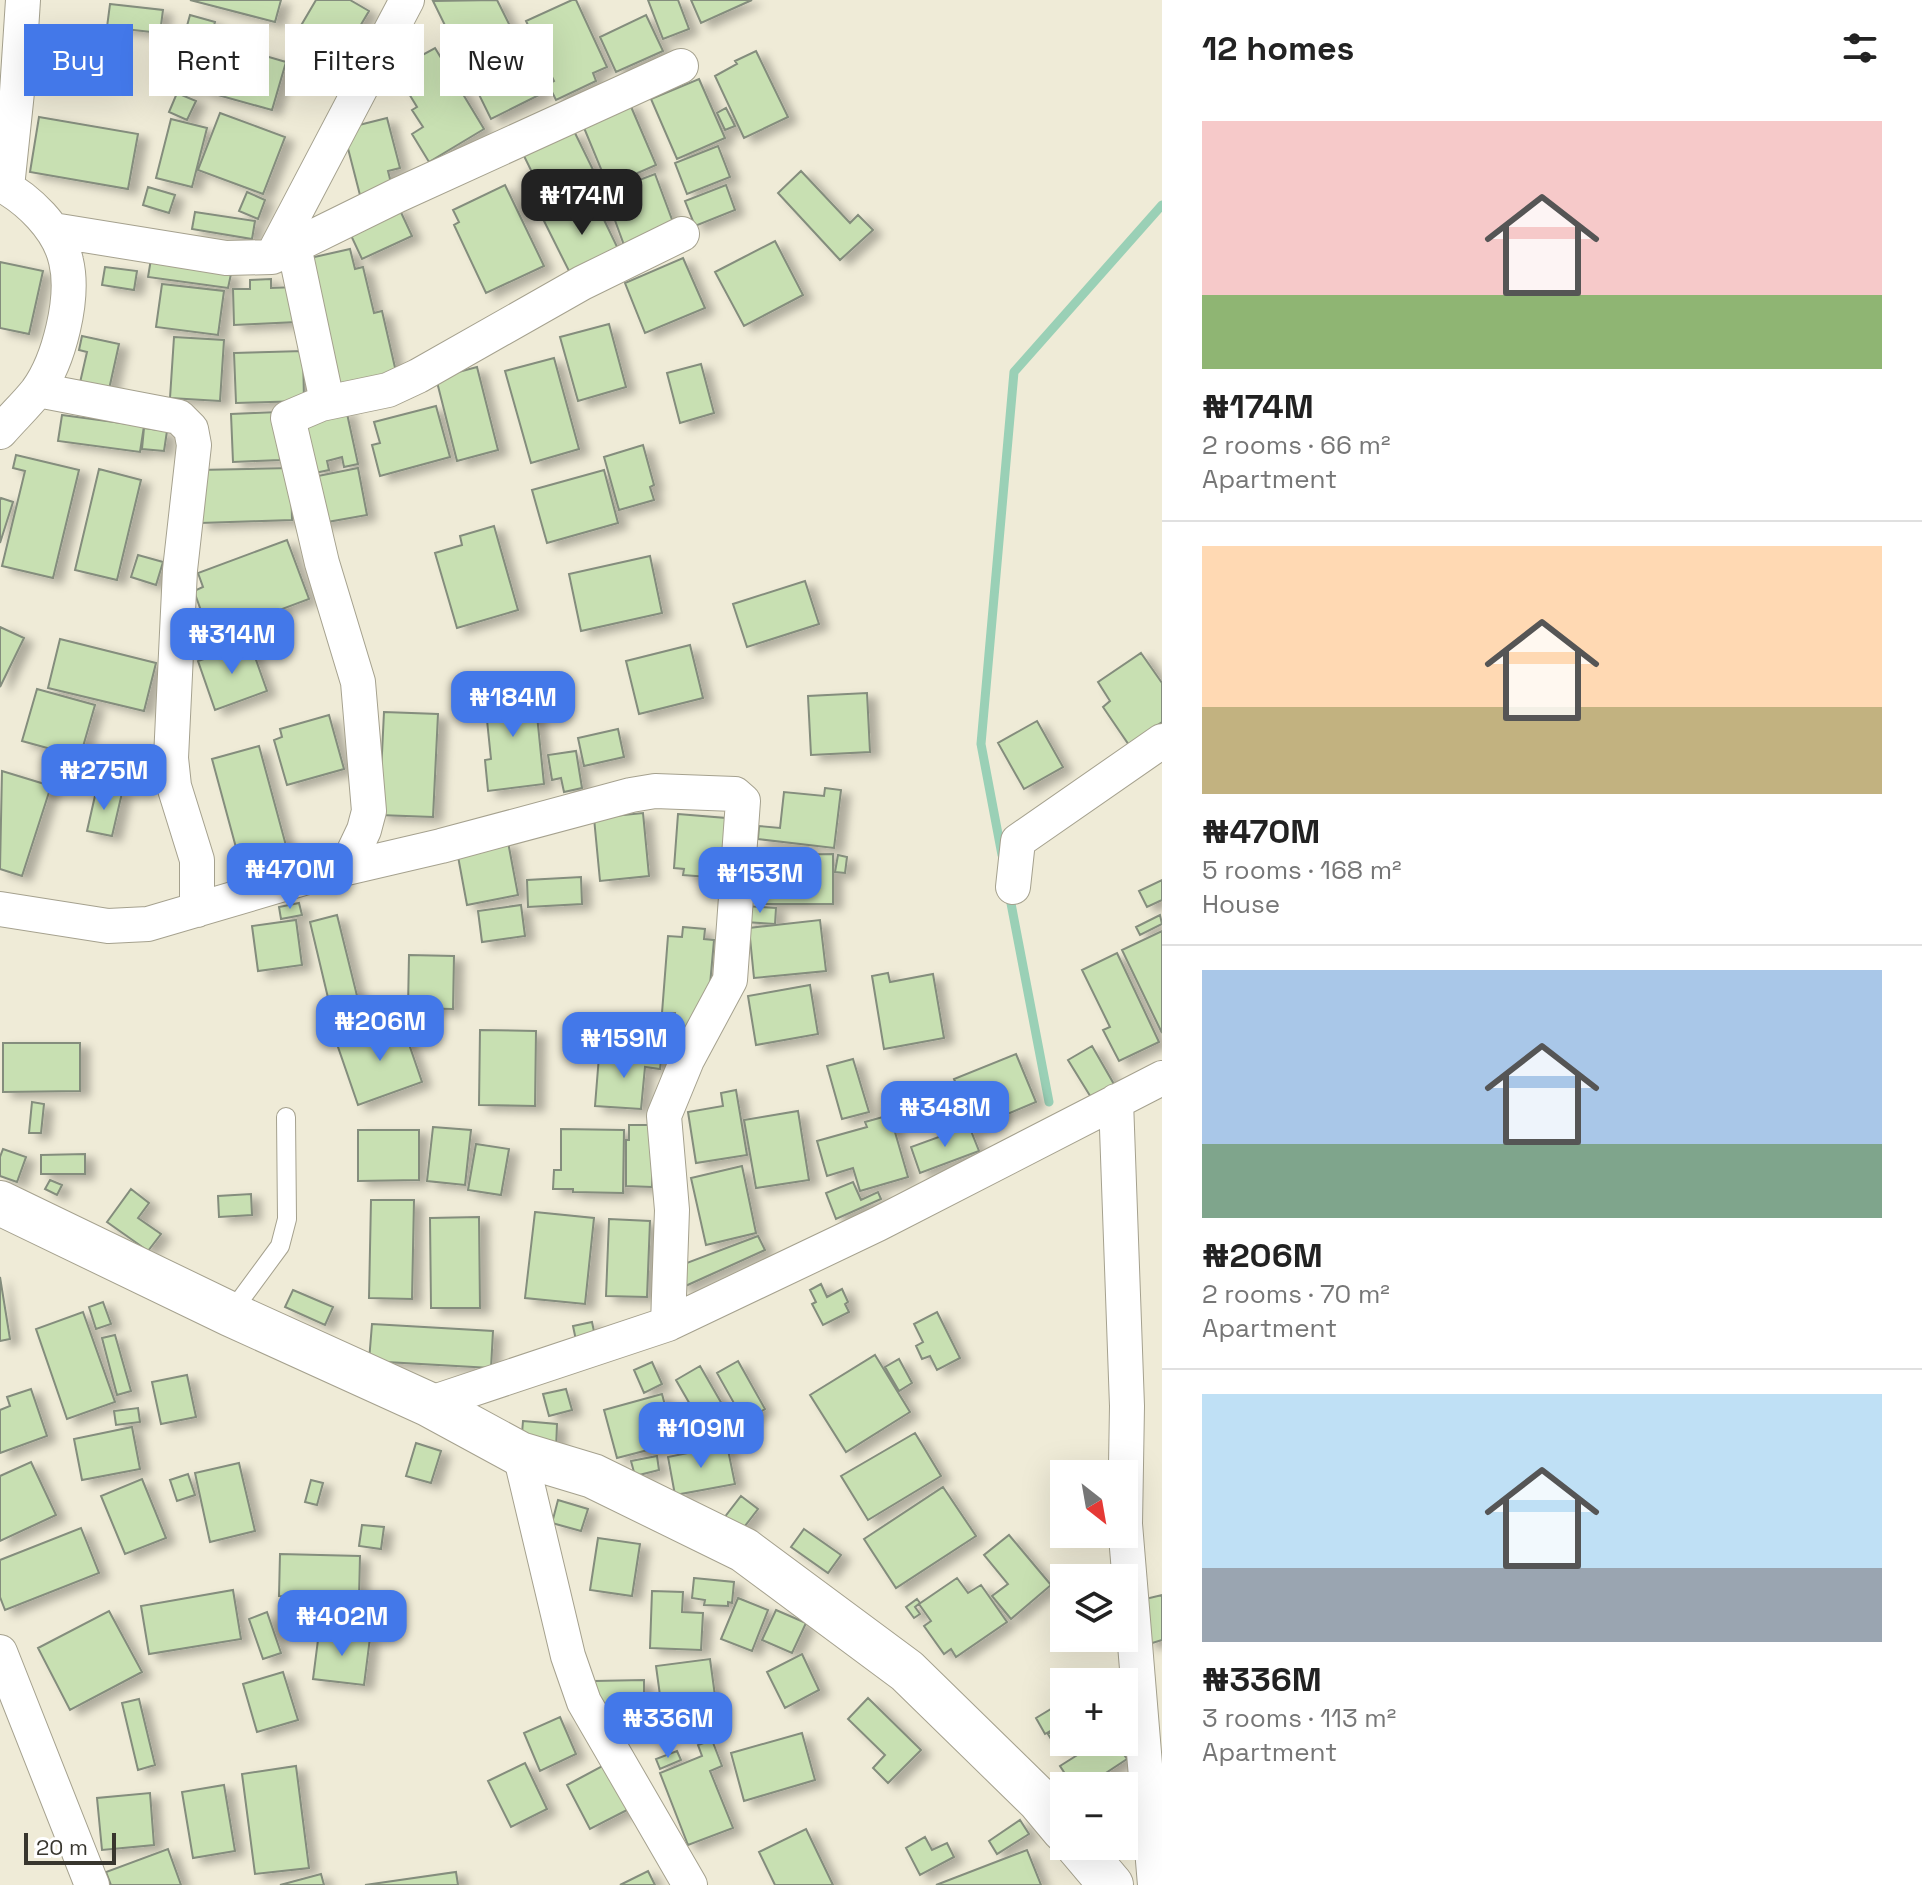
<!DOCTYPE html>
<meta charset="utf-8">
<style>
:root{--surface:#fff;--page:#f2f2f2;--text:#222;--muted:#767676;--line:#e0e0e0;--accent:#4378e9}
body{margin:0;font-family:"Space Grotesk",sans-serif;background:var(--page);color:var(--text);height:100vh;display:flex;flex-direction:column;font-size:30px;white-space:nowrap}
*{box-sizing:border-box;margin:0}
p{font-size:26px;color:var(--muted)}
.icon{flex:none;width:44px;height:44px;fill:none;stroke:currentColor;stroke-width:2;stroke-linecap:round;stroke-linejoin:round}
.map{position:relative;flex:1;overflow:hidden}
.sheet{display:flex;flex-direction:column;background:var(--surface);width:760px}
.sheet>*{flex:none}
.guide{position:absolute;left:24px;top:24px;width:760px;height:72px;display:flex;gap:16px}
.needle{width:52px;rotate:149deg}
.tools{position:absolute;left:1050px;top:1460px;display:grid;gap:16px}
.tools a{display:grid;place-items:center;width:88px;height:88px;border-radius:0px;background:var(--surface);box-shadow:0 8px 32px #0002;font-size:40px}
.scale{position:absolute;left:24px;bottom:20px;width:92px;box-sizing:border-box;padding-left:8px;border:4px solid #38362e;border-top:0;font-size:22px;line-height:28px;white-space:nowrap;color:#38362e;-webkit-text-stroke:6px #fff;paint-order:stroke}
.price{position:absolute;translate:-50% -68px;padding:0 18px;border-radius:16px;background:var(--accent);color:#fff;font-size:26px;line-height:52px;filter:drop-shadow(0 2px 4px #0008)}
.price::after{content:'';position:absolute;left:50%;top:48px;width:24px;height:18px;margin-left:-12px;background:inherit;clip-path:polygon(0 0,100% 0,50% 100%)}
.price.active{background:#222;color:#fff}
ul{padding:0;list-style:none}
li{display:grid;align-content:center;gap:16px;height:424px;padding:0 40px}
li+li{border-top:2px solid var(--line)}
li span{display:grid;place-items:center;height:248px;border-radius:0px;color:#555}
li>.icon{margin-inline-start:auto}
span .icon{width:144px;height:144px;fill:#fffc;stroke-width:1}
li b{font-size:34px}
h2{display:flex;justify-content:space-between;align-items:center;height:96px;padding:0 40px;font-size:34px}
.pill{padding:0 28px;border-radius:0px;background:var(--surface);box-shadow:0 8px 32px #0002;font-size:28px;line-height:72px}
.pill.active{background:var(--accent);color:#fff}
main{display:flex;flex:1;min-height:0}
.map>svg:first-child{display:block}
</style>
<main>
<div class="map">
<svg width="1162" height="1885" viewBox="0 0 1162 1885">
<defs>
<filter id="shadow"><feDropShadow dx="9" dy="5" stdDeviation="4" flood-color="#0004"/></filter>
</defs>
<rect width="100%" height="100%" fill="#efebd7"/>
<g fill="none" stroke-linecap="round" stroke-linejoin="round">
<path stroke="#9ad0b6" stroke-width="9" d="M1002,855L981,744L1014,372L1162,205
M1009,893L1049,1102"/>
</g>
<path fill="#c8e0b2" stroke="#848d7d" stroke-width="2" filter="url(#shadow)" d="M190,0H281L275,22Z
M316,0H350L369,11L343,55L299,29Z
M497,0L524,54L511,61L517,74L531,68L543,93L491,119L433,1Z
M572,0H576L607,67L593,73L596,81L556,100L548,84L554,81L526,21Z
M648,0H678L689,29L663,39Z
M691,0H752L701,23Z
M110,4L163,10L160,33L107,27Z
M190,15L215,22L196,90L171,83Z
M646,15L663,51L616,72L600,37Z
M214,41L286,62L272,110L200,90Z
M435,48L484,129L429,162L412,134L423,127L412,110L417,107L400,79L411,73L406,64Z
M756,51L788,117L744,138L715,76L737,64L735,61Z
M699,79L725,138L677,159L651,99Z
M177,93L196,101L187,120L169,112Z
M629,102L656,165L608,186L582,123Z
M726,108L735,126L725,130L717,113Z
M220,113L285,137L263,194L198,170Z
M39,117L138,134L128,189L30,172Z
M387,118L400,168L388,171L393,191L361,199L343,129Z
M171,119L207,128L192,187L156,178Z
M574,131L599,182L549,207L524,156Z
M718,146L730,177L687,194L675,163Z
M801,171L850,223L858,215L873,230L840,260L778,193Z
M655,174L674,225L624,245L605,193Z
M505,185L544,266L486,293L454,225L459,222L453,210Z
M726,185L735,210L695,226L685,201Z
M148,187L175,195L169,213L143,205Z
M247,192L265,200L258,219L239,211Z
M593,197L620,253L572,277L544,221Z
M398,206L412,236L362,259L348,229Z
M195,212L255,221L252,239L192,229Z
M775,241L803,295L744,326L715,272Z
M350,249L355,269L363,267L374,313L382,311L396,372L340,384L310,258Z
M683,258L705,308L645,333L625,283Z
M151,259L231,274L228,288L148,277Z
M0,262L43,271L29,334L0,328Z
M105,267L137,271L134,290L102,285Z
M271,279V288L296,287L297,322L234,325L233,289H250V280Z
M162,284L224,291L218,335L156,327Z
M609,324L626,387L578,401L560,337Z
M82,336L119,344L108,394L79,387L87,352L79,350Z
M174,337L224,340L220,401L170,398Z
M303,351L304,401L236,403L234,353Z
M554,358L579,449L531,463L505,371Z
M701,364L714,413L680,423L667,373Z
M477,367L498,450L457,461L436,378Z
M436,406L450,457L380,476L372,445L380,443L374,422Z
M346,409L358,464L344,467L342,457L327,461L329,470L315,473L305,428Z
M278,412L280,460L233,462L231,414Z
M62,415L144,426L140,452L58,441Z
M144,428L167,431L164,451L142,449Z
M643,445L654,485L650,487L654,500L619,510L604,457Z
M16,455L79,470L53,578L2,566L25,471L13,468Z
M291,468L292,520L200,523L198,470Z
M358,468L367,515L316,524L308,478Z
M99,469L141,480L117,580L75,570Z
M604,470L618,523L547,543L532,490Z
M1,498L13,502L0,543V500Z
M494,526L518,610L457,628L435,553L462,545L460,536Z
M287,540L309,599L210,636L194,591L203,587L198,573Z
M138,555L163,562L156,585L131,577Z
M650,556L662,613L581,631L569,574Z
M805,581L819,624L747,647L733,604Z
M0,627L24,638L0,687Z
M60,639L156,663L144,711L48,688Z
M250,643L267,691L215,710L198,661Z
M690,645L703,698L639,714L626,661Z
M1141,653L1162,683V722L1129,745L1103,707L1110,701L1098,682Z
M534,686L544,784L488,791L485,760L491,759L484,691Z
M37,689L95,705L80,757L22,741Z
M867,693L870,752L811,755L808,696Z
M384,712L438,714L433,817L379,815Z
M329,715L344,769L287,785L274,740L282,737L280,729Z
M1037,721L1063,767L1024,789L998,743Z
M618,729L624,757L584,766L578,738Z
M259,746L288,853L241,866L212,759Z
M576,751L582,788L564,792L561,778L552,780L548,755Z
M2,771L51,786L22,876L0,869Z
M97,787L122,793L112,836L87,831Z
M825,788L841,790L834,848L758,839L759,826L780,828L784,792L824,796Z
M643,813L649,876L600,881L594,818Z
M678,814L726,818L722,872L709,871L708,877L683,875L684,869L674,868Z
M508,842L518,895L467,905L457,851Z
M833,854V904H761V855Z
M838,855L847,857L845,873L835,872Z
M581,877L582,904L528,907L527,880Z
M1162,880V900L1147,907L1139,891Z
M299,903L302,915L281,919L279,907Z
M521,905L525,936L482,942L478,911Z
M746,906L776,908L775,924L745,922Z
M337,915L362,1016L334,1023L310,922Z
M1160,915L1162,924L1140,935L1136,927Z
M296,920L302,965L258,971L252,926Z
M820,920L826,971L754,978L749,928Z
M683,927L705,929L704,939L714,940L708,1007L696,1037L673,1036L675,1013H662L668,936L682,937Z
M1162,931V1033L1122,950Z
M1117,953L1159,1042L1119,1061L1103,1030L1110,1027L1082,970Z
M409,955L454,956L453,1009L408,1008Z
M888,973L890,982L933,974L944,1038L884,1049L872,976Z
M810,985L818,1034L756,1045L748,996Z
M401,1021L422,1082L358,1105L337,1044Z
M480,1030L536,1031L535,1106L479,1105Z
M3,1043H80V1091L3,1092Z
M1092,1046L1115,1086L1092,1099L1068,1060Z
M641,1050L662,1051L660,1069L645,1067L641,1109L595,1106L599,1056L641,1059Z
M1016,1054L1036,1102L974,1128L954,1079Z
M853,1059L869,1112L842,1119L827,1066Z
M736,1090L747,1155L696,1163L688,1112L723,1106L721,1093Z
M32,1102L44,1104L41,1133H29Z
M798,1111L809,1180L756,1188L744,1120Z
M890,1115L908,1177L860,1191L853,1168L827,1176L817,1141L867,1127L865,1122Z
M629,1125H653L652,1187L626,1186V1140H629Z
M969,1126L979,1151L920,1173L911,1147Z
M433,1127L471,1130L465,1185L427,1181Z
M561,1129L624,1130L623,1193L573,1192V1189H553L554,1170H561Z
M358,1130H419V1180L358,1181Z
M476,1144L509,1149L501,1195L468,1190Z
M3,1149L26,1157L17,1182L0,1176V1157Z
M85,1154V1174H41V1155Z
M742,1166L756,1233L706,1245L691,1178Z
M50,1180L62,1185L57,1195L45,1189Z
M853,1182L861,1200L878,1192L881,1199L836,1219L826,1193Z
M131,1189L149,1203L138,1218L161,1234L148,1251L107,1222Z
M251,1194L252,1215L219,1217L218,1196Z
M371,1200H414L412,1299L369,1298Z
M535,1212L594,1218L585,1304L525,1298Z
M479,1217L480,1308H431L430,1218Z
M609,1219L650,1221L647,1297L606,1296Z
M758,1236L765,1250L681,1288L676,1267Z
M0,1277L10,1339L0,1341Z
M821,1284L827,1297L842,1289L848,1302L845,1304L849,1312L823,1325L812,1304L816,1302L810,1290Z
M293,1290L333,1307L325,1325L285,1307Z
M103,1302L111,1324L96,1329L89,1307Z
M83,1312L115,1402L67,1419L36,1329Z
M937,1312L960,1358L937,1370L930,1356L922,1359L916,1346L923,1342L914,1324Z
M592,1322L596,1341L577,1345L573,1326Z
M372,1324L493,1331L491,1368L369,1361Z
M115,1335L131,1391L117,1395L102,1338Z
M875,1355L910,1412L846,1452L810,1395Z
M899,1359L912,1383L899,1391L885,1367Z
M738,1361L765,1409L744,1421L717,1373Z
M652,1362L662,1384L644,1393L634,1370Z
M700,1366L730,1418L706,1432L676,1380Z
M187,1375L196,1417L161,1424L152,1382Z
M31,1389L47,1436L0,1453V1410L10,1406L7,1397Z
M566,1389L572,1410L549,1416L543,1394Z
M662,1394L675,1443L617,1458L604,1410Z
M138,1408L140,1422L116,1425L114,1411Z
M523,1421L557,1424L556,1449L521,1446Z
M132,1427L140,1469L82,1480L74,1439Z
M915,1433L941,1476L868,1520L841,1476Z
M416,1443L441,1451L431,1483L406,1476Z
M727,1445L735,1484L675,1495L668,1457Z
M657,1456L659,1470L635,1476L631,1461Z
M31,1462L56,1515L0,1541V1476Z
M239,1463L255,1531L210,1542L195,1473Z
M188,1474L195,1495L177,1501L170,1480Z
M142,1479L166,1538L125,1554L101,1496Z
M311,1480L323,1483L317,1505L305,1502Z
M943,1487L976,1536L896,1588L864,1539Z
M741,1496L758,1509L741,1531L724,1518Z
M558,1500L588,1509L581,1531L552,1523Z
M362,1525L384,1527L381,1549L359,1546Z
M81,1528L99,1573L5,1610L0,1597V1560Z
M804,1529L841,1555L828,1573L791,1547Z
M1009,1535L1051,1585L1011,1619L992,1596L1008,1584L984,1555Z
M598,1538L640,1544L632,1596L590,1590Z
M280,1554L360,1556L359,1598L279,1596Z
M694,1578L734,1582L732,1603L728,1602V1606L704,1605L705,1600L692,1598Z
M957,1578L968,1593L981,1585L1007,1622L956,1657L951,1649L944,1654L924,1626L931,1621L919,1604Z
M233,1590L241,1639L149,1654L141,1606Z
M652,1591L683,1592L682,1612L703,1613L701,1650L650,1648Z
M1162,1595V1640L1149,1644L1137,1601Z
M738,1598L768,1610L752,1651L721,1639Z
M917,1599L920,1603L915,1607L920,1614L914,1618L906,1607Z
M776,1610L806,1623L792,1653L762,1640Z
M109,1611L142,1672L70,1710L38,1648Z
M267,1612L281,1653L263,1659L249,1619Z
M319,1632L370,1638L364,1685L313,1679Z
M802,1654L819,1690L785,1708L767,1672Z
M710,1659L718,1718L664,1725L656,1666Z
M283,1672L298,1720L257,1732L243,1684Z
M644,1680V1712L595,1713L594,1681Z
M868,1698L921,1750L888,1783L873,1768L885,1755L848,1719Z
M139,1699L155,1765L138,1770L122,1703Z
M1056,1706L1064,1723L1045,1734L1036,1718Z
M560,1717L576,1754L540,1771L524,1733Z
M1064,1724V1742H1069L1057,1749L1048,1734Z
M802,1733L815,1780L744,1801L731,1753Z
M712,1740L722,1766L710,1771L733,1828L688,1845L660,1773L702,1756L698,1745Z
M1098,1742H1115L1127,1759L1086,1786H1073L1060,1766Z
M677,1751L681,1760L660,1769L656,1759Z
M525,1763L547,1809L511,1827L488,1781Z
M606,1764L629,1809L590,1829L567,1785Z
M296,1766L309,1868L255,1874L242,1774Z
M224,1785L235,1851L193,1858L182,1792Z
M150,1793L154,1845L102,1850L97,1798Z
M1020,1820L1029,1834L997,1854L989,1841Z
M806,1829L833,1885H775L759,1852Z
M925,1837L932,1850L947,1843L954,1857L920,1875L906,1848Z
M168,1849L181,1885H111L106,1872Z
M1027,1850L1041,1885H936Z
M648,1871L655,1885H620Z
M456,1872L458,1885H365Z
M321,1874L324,1885H280Z"/>
<g fill="none" stroke-linecap="round" stroke-linejoin="round">
<g stroke="#a5a18e" stroke-width="20">
<path id="service" d="M230,1314L280,1246L287,1219L286,1117"/>
</g>
<g stroke="#a5a18e" stroke-width="36">
<path id="minor" d="M0,184C28,199 59,228 66,261C75,298 59,361 37,391C26,405 12,418 0,432
M7,187L17,92L23,0
M53,230L226,258L272,257L398,195L681,66
M294,246L325,392L321,404L288,418L322,563L358,682L369,811L364,830L346,868
M272,257L407,0
M38,390L179,417L191,429L194,445L180,570L171,758L174,786L197,860V910
M321,404L388,390L418,376L582,283L682,234
M1013,887L1018,841L1162,741
M0,909L108,926L148,924L304,878L441,846L631,795L655,791L735,794L743,801L730,980L687,1060L664,1116L672,1210L668,1324
M1116,1101L1127,1406L1125,1524L1155,1885
M428,1404L668,1324L878,1224L1162,1078
M520,1454L568,1656L584,1702L690,1885
M0,1652L92,1885"/>
</g>
<g stroke="#a5a18e" stroke-width="46">
<path id="tertiary" d="M0,1203L230,1314L428,1404L520,1454L593,1476L744,1550L907,1671L1039,1800L1064,1830
M1078,1846L1111,1885"/>
</g>
<use href="#service" stroke="#fff" stroke-width="18"/>
<use href="#minor" stroke="#fff" stroke-width="34"/>
<use href="#tertiary" stroke="#fff" stroke-width="44"/>
</g>
</svg>
<div class="tools">
<a><svg class="needle" viewBox="-14 -14 28 28"><path d="M0-13l5 13h-10z" fill="#e53935"/><path d="M0 13l5-13h-10z" fill="#767676"/></svg></a>
<a><svg class="icon" aria-label="layers" viewBox="0 0 24 24"><path d="M12 4l9 5-9 5-9-5zM3 14l9 5 9-5"/></svg></a>
<a>+</a>
<a>−</a>
</div>
<div class="scale">20 m</div>
<b class="price active" style="left:582px;top:237px">₦174M</b>
<b class="price" style="left:232px;top:676px">₦314M</b>
<b class="price" style="left:513px;top:739px">₦184M</b>
<b class="price" style="left:104px;top:812px">₦275M</b>
<b class="price" style="left:290px;top:911px">₦470M</b>
<b class="price" style="left:760px;top:915px">₦153M</b>
<b class="price" style="left:380px;top:1063px">₦206M</b>
<b class="price" style="left:624px;top:1080px">₦159M</b>
<b class="price" style="left:945px;top:1149px">₦348M</b>
<b class="price" style="left:701px;top:1470px">₦109M</b>
<b class="price" style="left:342px;top:1658px">₦402M</b>
<b class="price" style="left:668px;top:1760px">₦336M</b>
<div class="guide">
<a class="pill active">Buy</a>
<a class="pill">Rent</a>
<a class="pill">Filters</a>
<a class="pill">New</a>
</div>
</div>
<section class="sheet">
<h2>12 homes<svg class="icon" aria-label="filters" viewBox="0 0 24 24"><path d="M4 7h16M4 17h16"/><circle cx="9" cy="7" r="2"/><circle cx="15" cy="17" r="2"/></svg></h2>
<ul>
<li><span style="background:linear-gradient(#f6c9c9 70%,#8fb573 0)"><svg class="icon" aria-label="home" viewBox="0 0 24 24"><path d="M3 11l9-7 9 7M6 9v11h12V9"/></svg></span><div><b>₦174M</b><p>2 rooms · 66 m²</p><p>Apartment</p></div></li>
<li><span style="background:linear-gradient(#ffd9b3 65%,#c2b280 0)"><svg class="icon" aria-label="home" viewBox="0 0 24 24"><path d="M3 11l9-7 9 7M6 9v11h12V9"/></svg></span><div><b>₦470M</b><p>5 rooms · 168 m²</p><p>House</p></div></li>
<li><span style="background:linear-gradient(#a9c7e8 70%,#7fa58c 0)"><svg class="icon" aria-label="home" viewBox="0 0 24 24"><path d="M3 11l9-7 9 7M6 9v11h12V9"/></svg></span><div><b>₦206M</b><p>2 rooms · 70 m²</p><p>Apartment</p></div></li>
<li><span style="background:linear-gradient(#bfe0f5 70%,#9aa5b1 0)"><svg class="icon" aria-label="home" viewBox="0 0 24 24"><path d="M3 11l9-7 9 7M6 9v11h12V9"/></svg></span><div><b>₦336M</b><p>3 rooms · 113 m²</p><p>Apartment</p></div></li>
</ul>
</section>
</main>
